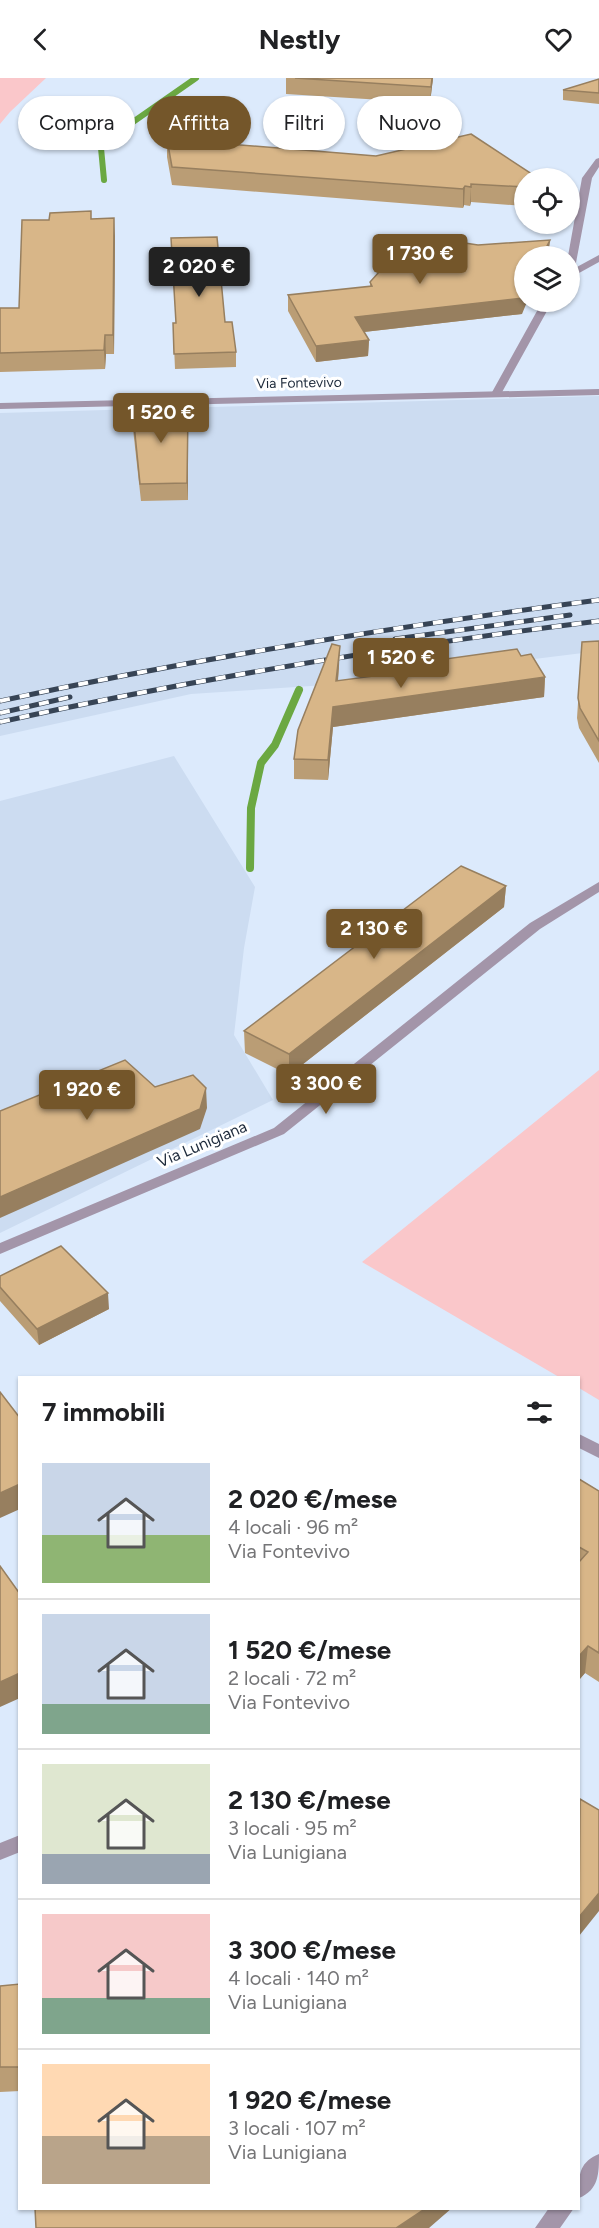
<!DOCTYPE html>
<html lang="it">
<meta charset="utf-8">
<style>
:root{--surface:#fff;--page:#f6f6f6;--text:#202124;--muted:#757577;--line:#e0e0e0;--accent:#74562a}
body{margin:0;font-family:Figtree,sans-serif;background:var(--page);color:var(--text);height:100vh;display:flex;flex-direction:column;font-size:22px;white-space:nowrap}
*{box-sizing:border-box;margin:0}
p{font-size:20px;color:var(--muted)}
.icon{flex:none;width:33px;height:33px;fill:none;stroke:currentColor;stroke-width:2;stroke-linecap:round;stroke-linejoin:round}
.map{position:relative;flex:1;overflow:hidden}
.panel{position:absolute;left:18px;top:1298px;width:562px;height:834px;display:flex;flex-direction:column;background:var(--surface);border-radius:0px;box-shadow:0 2px 4px #0004}
.panel>*{flex:none}
.banner{position:absolute;left:18px;top:18px;width:564px;height:54px;display:flex;gap:12px}
.controls{position:absolute;left:514px;top:90px;display:grid;gap:12px}
.controls a{display:grid;place-items:center;width:66px;height:66px;border-radius:50%;background:var(--surface);box-shadow:0 2px 4px #0004;font-size:30px}
.price{position:absolute;translate:-50% -51px;padding:0 14px;border-radius:6px;background:var(--accent);color:#fff;font-size:20px;line-height:39px;filter:drop-shadow(0 2px 3px #0008)}
.price::after{content:'';position:absolute;left:50%;top:36px;width:18px;height:14px;margin-left:-9px;background:inherit;clip-path:polygon(0 0,100% 0,50% 100%)}
.price.selected{background:#222;color:#fff}
ul{padding:0;list-style:none}
li{display:flex;align-items:center;gap:18px;height:150px;padding:0 24px}
li+li{border-top:2px solid var(--line)}
li span{display:grid;place-items:center;flex:none;width:168px;height:120px;border-radius:0px;color:#555}
li>.icon{margin-inline-start:auto}
span .icon{width:72px;height:72px;fill:#fffc;stroke-width:1}
li b{font-size:26px}
h2{display:flex;justify-content:space-between;align-items:center;height:72px;padding:0 24px;font-size:26px}
.tag{padding:0 21px;border-radius:27px;background:var(--surface);box-shadow:0 2px 4px #0004;font-size:21px;line-height:54px}
.tag.selected{background:var(--accent);color:#fff}
header{display:flex;justify-content:space-between;align-items:center;height:78px;padding:0 24px;background:var(--surface);font-size:27px;font-weight:700}
.map>svg:first-child{display:block}
</style>
<header><svg class="icon" aria-label="back" viewBox="0 0 24 24"><path d="M15 5l-7 7 7 7"/></svg>Nestly<svg class="icon" aria-label="heart" viewBox="0 0 24 24"><path d="M12 20l-8-8c-3-5 5-10 8-4 3-6 11-1 8 4z"/></svg></header>
<div class="map">
<svg width="599" height="2150" viewBox="0 0 599 2150">
<rect width="100%" height="100%" fill="#dceafc"/>
<path fill="#ccdcf1" d="M599,318V573L326,607L191,616L0,658V335Z
M174,678L255,809L244,870L234,957L273,1022L0,1155V723Z"/>
<path fill="#fac7ca" d="M0,0H46L10,34L0,46Z
M599,992V1322L579,1310V1299H559L362,1184Z"/>
<g fill="none" stroke-linecap="round" stroke-linejoin="round">
<path stroke="#6ba842" stroke-width="6" d="M104,102L101,70L110,60L196,0"/>
<path stroke="#6ba842" stroke-width="8" d="M250,790L251,730L261,685L275,667L299,612"/>
<path fill="#a395a9" fill-rule="evenodd" d="M599,80V89L592,100L575,190L599,177V184L570,200V178H568L582,100L596,81Z
M542,224H552L501,316L492,318L491,316Z
M599,804V814L540,851L284,1056L0,1176V1165L274,1050L530,845Z
M579,1356L599,1366V1380L579,1370Z
M20,1757V1774L0,1782V1765Z
M599,2076C599,2095 599,2112 579,2120C579,2100 577,2085 599,2076Z
M549,2130H574L560,2150H535Z"/>
<path fill="#a395a9" fill-rule="evenodd" d="M599,311V317L0,331V325Z"/>
<g stroke="#374455" stroke-width="5">
<path id="rail" d="M395,561L570,537
M0,623C198,580 398,548 599,522
M0,635L70,619
M0,644C198,600 398,568 599,543"/>
</g>
<use href="#rail" stroke="#fff" stroke-width="4" stroke-dasharray="10" stroke-linecap="butt"/>
</g>
<path fill="#ba9d75" d="M286,0H433L430,25L286,16Z
M599,1V26L563,22V12Z
M167,61L525,100V128L471,124L470,128L464,127L463,130L172,107L167,79Z
M92,141L115,158L114,276H106L105,291L0,294V230H19Z
M550,162L548,178H525L522,236L364,254L369,262L368,278L316,284L288,233V217L370,209V204L478,167Z
M225,244L236,274V289L175,291L173,245Z
M132,326L163,334L188,351V422L141,423L132,342Z
M599,563V685L579,650L577,640L582,564Z
M521,578L545,599L544,619L333,649L328,702L294,701V681L339,588L338,603L431,590V583Z
M506,808L504,829L289,997L245,975L244,953Z
M0,1198L109,1231L39,1267L0,1223Z
M579,1401L599,1413V1604L585,1595L579,1602Z
M20,1906V2013L0,2014V1908Z"/>
<path fill="#977f5f" d="M432,0H433L430,25L431,9Z
M471,106V124L470,128L471,109Z
M465,108L464,127L463,130V111Z
M114,140L115,158L114,276L113,257Z
M550,162L548,178H542Z
M525,215V224H527L522,236L355,255V239Z
M105,257L106,276L105,291L104,272Z
M369,262L368,278L316,284V268Z
M188,334V422L187,405Z
M340,568L339,588L336,623V603Z
M545,599L544,619L333,649L328,702V682L333,629Z
M506,808L504,829L289,997V976Z
M206,1010L207,1030L200,1051L0,1140V1119Z
M108,1215L109,1231L39,1267L37,1251Z
M20,1406V1431L0,1440V1415Z
M588,1568L585,1595L579,1602V1578Z
M20,1595V1620L0,1629V1604Z
M599,1815V1833L579,1858V1839Z
M426,2130H452L429,2150H396Z"/>
<path fill="#d8b688" stroke="#977f5f" stroke-width="1.5" d="M295,0H432L431,9Z
M599,1V15L563,12Z
M471,56L538,100H525V109L471,106V109L465,108L463,111L172,89L167,61L376,78Z
M91,133V141L114,140L113,257H105L104,272L0,275V230H19L22,142H49L50,135Z
M412,157L478,167L550,162L542,178H525V215L523,220L355,239L369,262L316,268L288,217L372,208L370,204Z
M217,159L225,244H232L236,274L174,276L173,245H176L171,160Z
M162,325V334H188L187,405L140,406L132,326Z
M599,563V663L580,630L578,620L582,564Z
M332,566L340,568L336,603L435,590L431,583L517,571L521,578L531,576L545,599L333,629L328,682L294,681L298,652Z
M461,788L506,808L289,976L244,953Z
M125,982L155,1009L193,997L206,1010L200,1031L0,1119V1033Z
M61,1168L108,1215L37,1251L0,1209V1198Z
M0,1314L20,1340V1406L0,1415Z
M579,1401L599,1413V1575L588,1568L579,1578V1484L588,1474L579,1469Z
M0,1488L20,1516V1595L0,1604Z
M580,1721L599,1732V1815L579,1839Z
M20,1906V1989H0V1908Z
M35,2130H426L396,2150H36Z"/>
<g text-anchor="middle" dominant-baseline="central" stroke-width="6" stroke-linejoin="round" paint-order="stroke">
<g font-size="14" fill="#1c293a" stroke="#fff">
<text transform="translate(299 305) rotate(-1)">Via Fontevivo</text>
</g>
<g font-size="16" fill="#1c293a" stroke="#fff">
<text transform="translate(202 1066) rotate(-23)">Via Lunigiana</text>
</g>
</g>
</svg>
<div class="controls">
<a><svg class="icon" aria-label="locate" viewBox="0 0 24 24"><circle cx="12" cy="12" r="6"/><path d="M12 2v4M12 18v4M2 12h4M18 12h4"/></svg></a>
<a><svg class="icon" aria-label="layers" viewBox="0 0 24 24"><path d="M12 4l9 5-9 5-9-5zM3 14l9 5 9-5"/></svg></a>
</div>
<b class="price" style="left:420px;top:207px">1 730 €</b>
<b class="price selected" style="left:199px;top:220px">2 020 €</b>
<b class="price" style="left:161px;top:366px">1 520 €</b>
<b class="price" style="left:401px;top:611px">1 520 €</b>
<b class="price" style="left:374px;top:882px">2 130 €</b>
<b class="price" style="left:326px;top:1037px">3 300 €</b>
<b class="price" style="left:87px;top:1043px">1 920 €</b>
<div class="banner">
<a class="tag">Compra</a>
<a class="tag selected">Affitta</a>
<a class="tag">Filtri</a>
<a class="tag">Nuovo</a>
</div>
<section class="panel">
<h2>7 immobili<svg class="icon" aria-label="filters" viewBox="0 0 24 24"><path d="M4 7h16M4 17h16"/><circle cx="9" cy="7" r="2"/><circle cx="15" cy="17" r="2"/></svg></h2>
<ul>
<li><span style="background:linear-gradient(#c9d6e8 60%,#8fb573 0)"><svg class="icon" aria-label="home" viewBox="0 0 24 24"><path d="M3 11l9-7 9 7M6 9v11h12V9"/></svg></span><div><b>2 020 €/mese</b><p>4 locali · 96 m²</p><p>Via Fontevivo</p></div></li>
<li><span style="background:linear-gradient(#c9d6e8 75%,#7fa58c 0)"><svg class="icon" aria-label="home" viewBox="0 0 24 24"><path d="M3 11l9-7 9 7M6 9v11h12V9"/></svg></span><div><b>1 520 €/mese</b><p>2 locali · 72 m²</p><p>Via Fontevivo</p></div></li>
<li><span style="background:linear-gradient(#dfe7d0 75%,#9aa5b1 0)"><svg class="icon" aria-label="home" viewBox="0 0 24 24"><path d="M3 11l9-7 9 7M6 9v11h12V9"/></svg></span><div><b>2 130 €/mese</b><p>3 locali · 95 m²</p><p>Via Lunigiana</p></div></li>
<li><span style="background:linear-gradient(#f6c9c9 70%,#7fa58c 0)"><svg class="icon" aria-label="home" viewBox="0 0 24 24"><path d="M3 11l9-7 9 7M6 9v11h12V9"/></svg></span><div><b>3 300 €/mese</b><p>4 locali · 140 m²</p><p>Via Lunigiana</p></div></li>
<li><span style="background:linear-gradient(#ffd9b3 60%,#b9a48a 0)"><svg class="icon" aria-label="home" viewBox="0 0 24 24"><path d="M3 11l9-7 9 7M6 9v11h12V9"/></svg></span><div><b>1 920 €/mese</b><p>3 locali · 107 m²</p><p>Via Lunigiana</p></div></li>
</ul>
</section>
</div>
